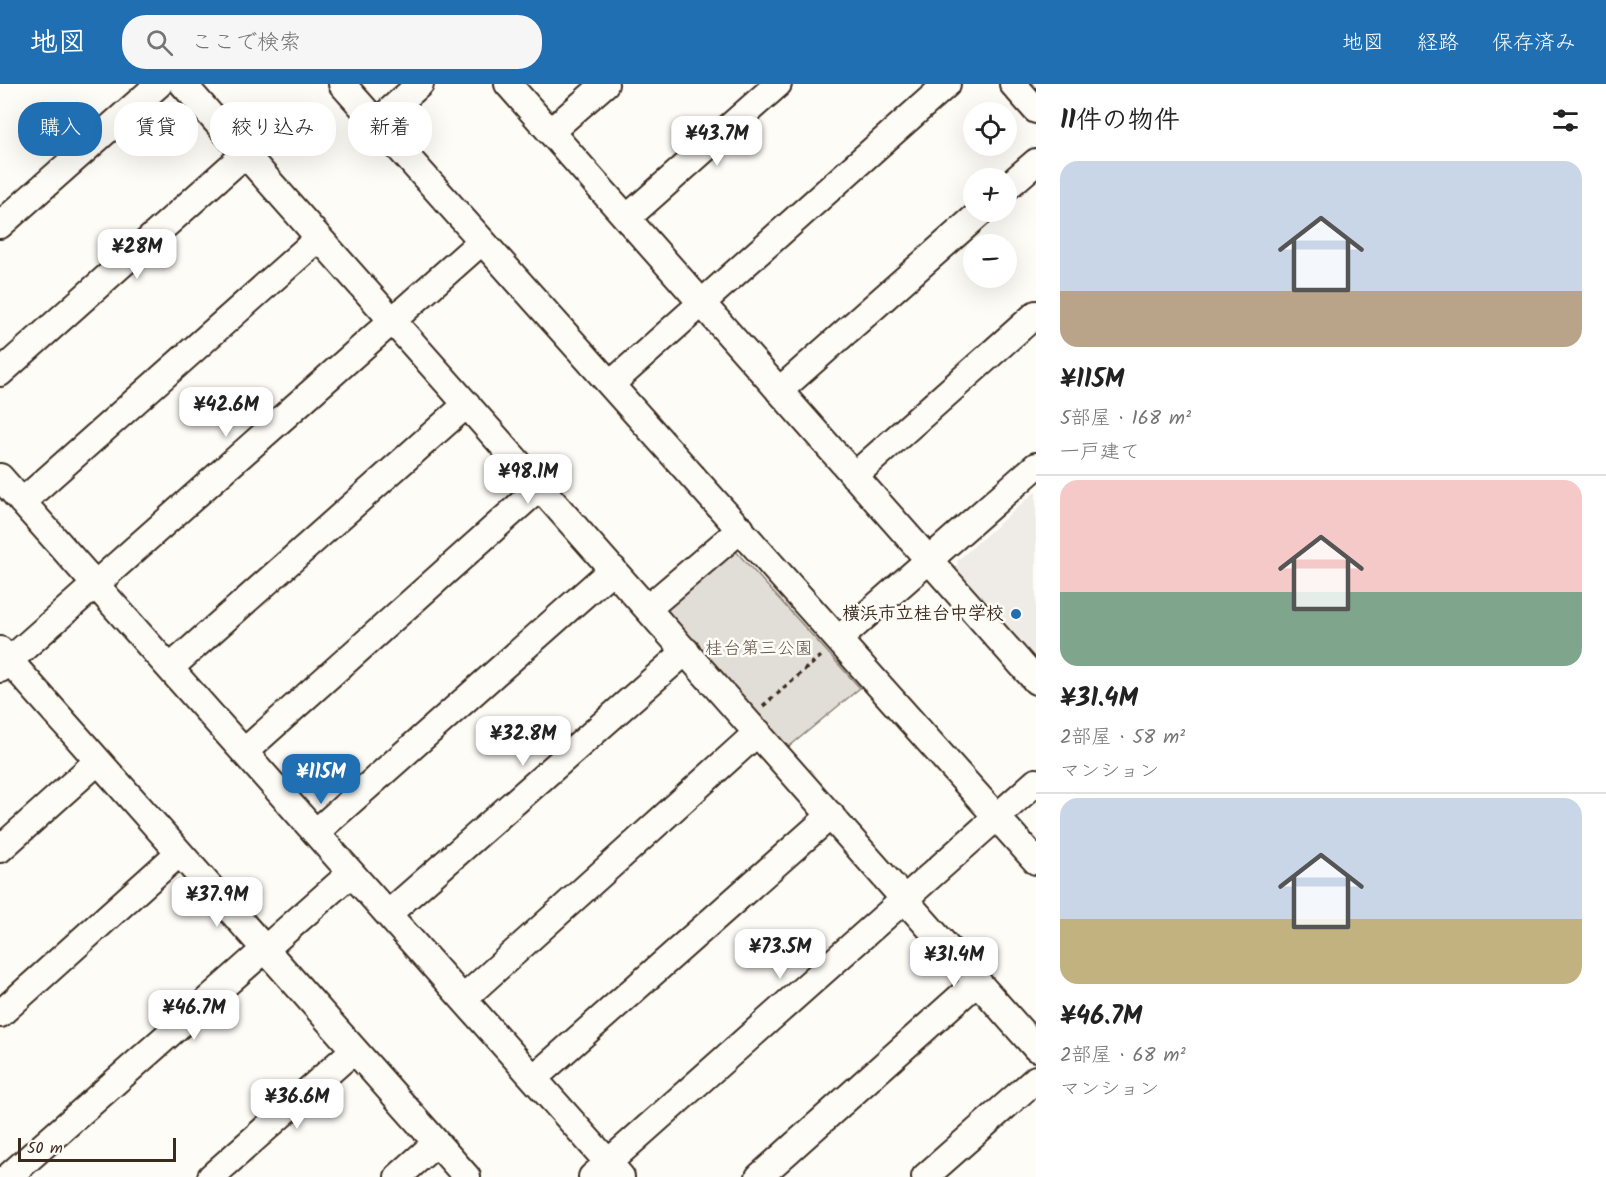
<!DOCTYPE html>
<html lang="ja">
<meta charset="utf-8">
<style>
:root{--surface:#fff;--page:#f6f6f6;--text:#222;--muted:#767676;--line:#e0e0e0;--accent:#1f6fb2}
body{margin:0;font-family:Kalam,"Klee One",sans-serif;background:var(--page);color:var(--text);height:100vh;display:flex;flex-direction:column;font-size:22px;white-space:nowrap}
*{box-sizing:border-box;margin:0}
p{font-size:20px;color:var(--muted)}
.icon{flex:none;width:33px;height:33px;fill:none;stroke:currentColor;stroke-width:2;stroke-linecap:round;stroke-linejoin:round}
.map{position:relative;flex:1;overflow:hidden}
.panel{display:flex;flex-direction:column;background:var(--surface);width:570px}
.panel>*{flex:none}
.guide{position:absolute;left:18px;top:18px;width:570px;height:54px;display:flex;gap:12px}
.tools{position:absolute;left:963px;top:18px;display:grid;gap:12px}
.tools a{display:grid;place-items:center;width:54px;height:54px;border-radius:50%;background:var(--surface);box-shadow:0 6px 24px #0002;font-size:30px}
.scale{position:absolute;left:18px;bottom:15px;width:158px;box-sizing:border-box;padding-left:6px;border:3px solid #3b2a1e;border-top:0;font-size:16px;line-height:21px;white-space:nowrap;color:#3b2a1e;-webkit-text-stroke:4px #fdfcf7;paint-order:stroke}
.price{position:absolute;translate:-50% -51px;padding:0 14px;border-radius:12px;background:#fff;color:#222;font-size:20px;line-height:39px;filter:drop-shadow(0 2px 3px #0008)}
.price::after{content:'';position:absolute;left:50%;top:36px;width:18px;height:14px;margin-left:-9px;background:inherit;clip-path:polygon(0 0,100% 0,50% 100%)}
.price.current{background:var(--accent);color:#fff}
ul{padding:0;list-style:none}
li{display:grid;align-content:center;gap:12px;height:318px;padding:0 24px}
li+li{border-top:2px solid var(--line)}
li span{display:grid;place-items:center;height:186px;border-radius:18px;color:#555}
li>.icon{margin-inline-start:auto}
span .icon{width:108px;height:108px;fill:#fffc;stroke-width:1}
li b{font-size:26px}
h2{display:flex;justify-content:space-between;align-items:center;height:72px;padding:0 24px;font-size:26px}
.tag{padding:0 21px;border-radius:24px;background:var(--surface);box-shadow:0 6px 24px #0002;font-size:21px;line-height:54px}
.tag.current{background:var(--accent);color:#fff}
header{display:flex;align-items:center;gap:36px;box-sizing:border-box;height:84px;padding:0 30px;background:var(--accent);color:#fff}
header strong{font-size:28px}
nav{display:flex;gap:33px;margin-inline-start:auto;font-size:21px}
.search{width:420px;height:54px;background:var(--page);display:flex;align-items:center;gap:15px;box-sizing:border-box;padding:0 21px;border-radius:24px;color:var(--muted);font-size:22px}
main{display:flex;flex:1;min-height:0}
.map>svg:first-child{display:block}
</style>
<header>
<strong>地図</strong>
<div class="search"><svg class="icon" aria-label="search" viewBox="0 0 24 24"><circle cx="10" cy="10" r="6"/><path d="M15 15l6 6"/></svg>ここで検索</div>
<nav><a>地図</a><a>経路</a><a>保存済み</a></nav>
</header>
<main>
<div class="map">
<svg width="1036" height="1093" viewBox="0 0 1036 1093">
<rect width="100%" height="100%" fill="#fdfcf7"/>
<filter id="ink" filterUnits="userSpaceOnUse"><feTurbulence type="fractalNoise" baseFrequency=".0167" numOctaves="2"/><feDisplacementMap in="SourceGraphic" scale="12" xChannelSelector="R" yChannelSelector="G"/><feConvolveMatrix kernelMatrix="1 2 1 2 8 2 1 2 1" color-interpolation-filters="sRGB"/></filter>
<g filter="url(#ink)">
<path fill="#efece7" d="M1036,407V574L957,485L958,476Z"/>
<path fill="#e1ded7" stroke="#8e847a" stroke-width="1.5" d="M732,463L860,604L785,666L658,526Z"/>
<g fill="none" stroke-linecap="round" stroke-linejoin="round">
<g stroke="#3b2a1e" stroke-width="30">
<path id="minor" d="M183,0L1036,964
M342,0L1036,777
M508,0L1036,597
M1013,0L1036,26
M376,39L420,0
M550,48L605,0
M1006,104L1036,78
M627,134L778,0
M0,141L159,0
M0,289L245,70
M611,300L947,0
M779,307L981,128
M854,392L1036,230
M0,393L621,1093
M22,418L319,154
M648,524L741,445
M839,555L1036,382
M0,566L467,1093
M170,584L467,320
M0,585L482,157
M244,668L540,403
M316,748L613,485
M0,765L98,677
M388,830L686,567
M463,915L758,648
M0,930L179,769
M534,994L831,731
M8,1093L351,789
M211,1093L354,966
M398,1093L436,1059
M592,1093L1036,698
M759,1093L977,898
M925,1093L1036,995"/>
</g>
<path stroke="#3b2a1e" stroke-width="4" stroke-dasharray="4.5 4.5" stroke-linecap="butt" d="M763,622L823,570"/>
<use href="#minor" stroke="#fdfcf7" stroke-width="26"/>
</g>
</g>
<circle fill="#1f6fb2" stroke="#fdfcf7" stroke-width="2" cx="1016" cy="530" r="6"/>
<g text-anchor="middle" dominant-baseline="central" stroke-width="5" stroke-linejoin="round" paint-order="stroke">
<g font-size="18" font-weight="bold" fill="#3b2a1e" stroke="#fdfcf7" text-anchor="end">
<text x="1004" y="530">横浜市立桂台中学校</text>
</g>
<g font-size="18" fill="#64574c" stroke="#fdfcf7">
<text x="759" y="565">桂台第三公園</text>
</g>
</g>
</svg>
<div class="tools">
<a><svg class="icon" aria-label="locate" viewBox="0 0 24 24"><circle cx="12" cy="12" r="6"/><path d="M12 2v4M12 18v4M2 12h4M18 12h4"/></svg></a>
<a>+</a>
<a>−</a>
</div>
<div class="scale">50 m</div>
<b class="price" style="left:717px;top:83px">¥43.7M</b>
<b class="price" style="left:137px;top:196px">¥28M</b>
<b class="price" style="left:226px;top:354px">¥42.6M</b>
<b class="price" style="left:528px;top:421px">¥98.1M</b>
<b class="price" style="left:523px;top:683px">¥32.8M</b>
<b class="price current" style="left:321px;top:721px">¥115M</b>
<b class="price" style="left:217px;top:844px">¥37.9M</b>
<b class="price" style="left:780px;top:896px">¥73.5M</b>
<b class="price" style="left:954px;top:904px">¥31.4M</b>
<b class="price" style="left:194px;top:957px">¥46.7M</b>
<b class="price" style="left:297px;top:1046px">¥36.6M</b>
<div class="guide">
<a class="tag current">購入</a>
<a class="tag">賃貸</a>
<a class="tag">絞り込み</a>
<a class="tag">新着</a>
</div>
</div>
<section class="panel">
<h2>11件の物件<svg class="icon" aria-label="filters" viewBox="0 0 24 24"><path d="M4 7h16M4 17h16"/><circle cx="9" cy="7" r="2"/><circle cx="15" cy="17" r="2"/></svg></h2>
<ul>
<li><span style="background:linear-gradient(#c9d6e8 70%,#b9a48a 0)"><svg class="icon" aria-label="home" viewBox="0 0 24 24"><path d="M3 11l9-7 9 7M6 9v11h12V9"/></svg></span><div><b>¥115M</b><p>5部屋 · 168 m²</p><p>一戸建て</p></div></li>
<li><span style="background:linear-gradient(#f6c9c9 60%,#7fa58c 0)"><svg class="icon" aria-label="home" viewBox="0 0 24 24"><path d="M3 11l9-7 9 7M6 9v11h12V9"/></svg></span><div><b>¥31.4M</b><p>2部屋 · 58 m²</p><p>マンション</p></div></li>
<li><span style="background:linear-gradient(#c9d6e8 65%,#c2b280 0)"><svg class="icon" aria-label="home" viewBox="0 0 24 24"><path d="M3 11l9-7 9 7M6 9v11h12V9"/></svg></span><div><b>¥46.7M</b><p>2部屋 · 68 m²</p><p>マンション</p></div></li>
</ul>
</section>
</main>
